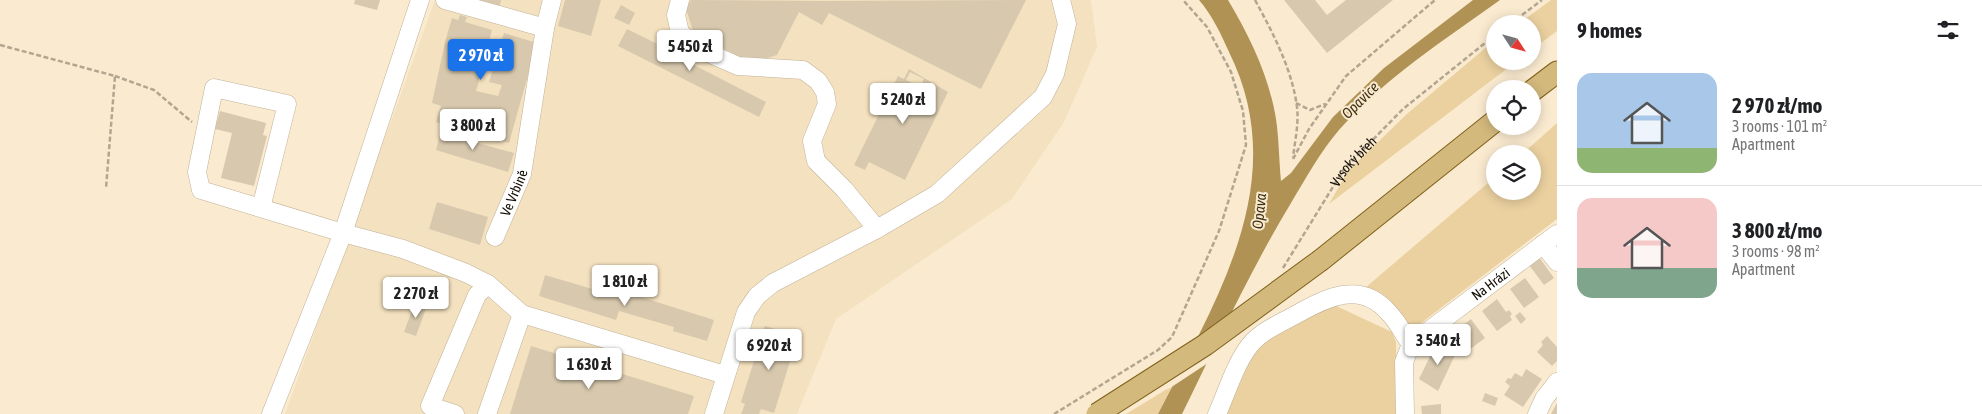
<!DOCTYPE html>
<meta charset="utf-8">
<style>
:root{--surface:#fff;--page:#f6f6f6;--text:#202124;--muted:#757577;--line:#e0e0e0;--accent:#1a73e8}
body{margin:0;font-family:"Asap Condensed",sans-serif;background:var(--page);color:var(--text);height:100vh;display:flex;flex-direction:column;font-size:19px;white-space:nowrap}
*{box-sizing:border-box;margin:0}
p{font-size:16px;color:var(--muted)}
.icon{flex:none;width:28px;height:28px;fill:none;stroke:currentColor;stroke-width:2;stroke-linecap:round;stroke-linejoin:round}
.map{position:relative;flex:1;overflow:hidden}
.sheet{display:flex;flex-direction:column;background:var(--surface);width:425px}
.sheet>*{flex:none}
.needle{width:32px;rotate:126deg}
.controls{position:absolute;left:1486px;top:15px;display:grid;gap:10px}
.controls a{display:grid;place-items:center;width:55px;height:55px;border-radius:50%;background:var(--surface);box-shadow:0 2px 12px #0003;font-size:25px}
.price{position:absolute;translate:-50% -42px;padding:0 11px;border-radius:5px;background:#fff;color:#222;font-size:16px;line-height:32px;filter:drop-shadow(0 1px 2px #0008)}
.price::after{content:'';position:absolute;left:50%;top:30px;width:15px;height:11px;margin-left:-8px;background:inherit;clip-path:polygon(0 0,100% 0,50% 100%)}
.price.selected{background:var(--accent);color:#fff}
ul{padding:0;list-style:none}
li{display:flex;align-items:center;gap:15px;height:125px;padding:0 20px}
li+li{border-top:1px solid var(--line)}
li span{display:grid;place-items:center;flex:none;width:140px;height:100px;border-radius:15px;color:#555}
li>.icon{margin-inline-start:auto}
span .icon{width:60px;height:60px;fill:#fffc;stroke-width:1}
li b{font-size:21px}
h2{display:flex;justify-content:space-between;align-items:center;height:60px;padding:0 20px;font-size:21px}
main{display:flex;flex:1;min-height:0}
.map>svg:first-child{display:block}
</style>
<main>
<div class="map">
<svg width="1557" height="414" viewBox="0 0 1557 414">
<rect width="100%" height="100%" fill="#faebd0"/>
<path fill="#f4e1bf" d="M435,0H1091L1097,47L1064,122L1012,199L836,319L797,414H285Z"/>
<path fill="#ebd1a0" d="M1551,0H1557V31L1533,49L1532,24H1518Z
M1495,40V61H1517L1329,204L1348,171L1408,113Z
M1557,123V219L1412,330L1408,328L1365,288L1495,177V191H1532V154H1522Z
M1334,305L1392,332L1396,342L1397,414H1224L1247,358L1267,340Z
M1172,386L1158,414H1126Z"/>
<path fill="#b19255" d="M1199,0H1228C1250,37 1269,76 1276,119C1279,139 1279,160 1281,181L1291,173L1333,117L1384,68L1473,0H1500C1444,40 1385,78 1339,130C1320,152 1306,178 1291,203C1250,271 1217,343 1182,414H1158C1216,300 1293,181 1229,52C1221,34 1212,15 1199,0Z"/>
<path fill="#faebd0" d="M1235,312L1211,361L1167,390L1191,343Z"/>
<path fill="#d8c9ae" fill-rule="evenodd" d="M355,0H380L377,10L354,4Z
M475,0H501L499,8Z
M565,0H601L591,36L558,26Z
M691,0L822,1L1026,0L981,89L829,13L822,25L799,12L777,55L752,63L694,34L686,9Z
M1284,0H1315L1327,15L1346,0H1393L1327,53Z
M621,5L635,13L629,25L614,18Z
M460,15L467,17L465,22L492,30L476,91L498,96L502,85L489,82L504,33L537,43L509,143L436,122L441,106L432,103L445,42L452,18L458,20Z
M627,29L690,60V63L766,102L759,117L618,46Z
M909,69L948,92L905,180L869,162L865,170L854,165L898,76L904,79ZM910,72L924,79L920,87L906,80Z
M220,111L266,123L263,135L267,136L254,186L221,178L232,133L215,129Z
M442,127L464,134L463,139L514,153L508,172L436,150Z
M437,202L488,217L480,245L429,229Z
M1539,257L1554,278L1544,285L1529,265Z
M545,275L623,298L625,292L714,320L707,341L673,331L674,327L619,311L616,320L539,296Z
M1525,278L1539,297L1524,308L1510,289Z
M1497,299L1506,312L1509,310L1512,314L1510,316L1512,320L1497,331L1482,311Z
M415,302L427,306L416,336L404,332Z
M1520,312L1526,319L1521,324L1515,316Z
M1471,319L1485,338L1469,350L1455,331Z
M765,326L798,336L774,413L761,409L759,414H741L745,404L741,402Z
M1547,336L1557,347V361L1552,366L1537,352L1543,345L1541,342Z
M1436,344L1443,348L1445,345L1457,351L1438,391L1419,379Z
M531,346L694,396L688,414H510Z
M1526,369L1542,379L1523,407L1504,395L1510,386L1505,382L1508,378L1511,379L1515,373L1522,377Z
M1485,393L1498,398L1495,406L1482,401Z
M1557,403V414H1551L1553,410Z
M1441,404V414H1422L1421,406Z"/>
<g fill="none" stroke-linecap="round" stroke-linejoin="round">
<g stroke="#c0b197" stroke-width="19">
<g id="minor">
<path d="M420,0L343,233L403,249L466,273L488,284L522,314L725,375"/>
<path d="M445,0L545,28"/>
<path d="M680,0L676,15L680,33L706,52L738,66L803,70L818,81L825,92L827,104L812,141L816,161L844,189L877,229"/>
<path d="M261,208L287,104L214,88L197,172L201,190L343,233L271,414"/>
<path id="s2" d="M495,237L522,174L545,28L552,0"/>
<path d="M1543,244L1557,262"/>
<path d="M455,414L430,406L477,295L488,284"/>
<path d="M487,414L522,314"/>
<path d="M714,414L746,312L757,296L773,283L877,229L937,194L1043,97L1055,74L1067,24L1061,0"/>
<path d="M1217,414C1227,392 1235,364 1250,345C1261,331 1281,323 1297,314C1328,297 1361,280 1389,313C1398,322 1403,334 1411,344"/>
<path id="s3" d="M1405,414L1404,362L1411,344L1557,234"/>
<path d="M1537,414L1544,399L1557,382"/>
</g>
</g>
<g stroke="#7f601b" stroke-width="23">
<path id="major" d="M1532,91L1557,72
M1321,260L1495,121"/>
</g>
<g stroke="#b2a691" stroke-width="2.5" stroke-dasharray="5 2.5" stroke-linecap="butt">
<path d="M1255,0C1273,33 1292,69 1297,107C1299,123 1295,141 1293,157"/>
<path d="M1510,24L1542,0"/>
<path d="M0,45L115,76L106,188"/>
<path d="M115,76L154,90L192,122"/>
<path d="M1296,103L1310,110L1325,104"/>
<path d="M1293,159L1309,129L1346,76L1435,0"/>
<path id="s1" d="M1283,268L1344,169L1403,109L1495,35"/>
<path d="M1054,414L1158,350L1172,337L1219,231L1246,145L1243,111L1231,72L1207,27L1183,0"/>
</g>
<use href="#minor" stroke="#fff" stroke-width="18"/>
<use href="#major" stroke="#d4b97d" stroke-width="21"/>
<g stroke="#7f601b" stroke-width="23" stroke-linecap="butt">
<path id="major-bridge" d="M1097,414L1205,345L1321,260"/>
</g>
<use href="#major-bridge" stroke="#d4b97d" stroke-width="21"/>
</g>
<g text-anchor="middle" dominant-baseline="central" stroke-width="4" stroke-linejoin="round" paint-order="stroke">
<g font-size="14" fill="#140f06" stroke="#faebd0">
<text stroke="none"><textPath href="#s1" startOffset="128">Vysoký břeh</textPath></text>
<text stroke="none"><textPath href="#s2" startOffset="48">Ve Vrbině</textPath></text>
<text stroke="none"><textPath href="#s3" startOffset="171">Na Hrázi</textPath></text>
</g>
<g font-size="15" font-style="italic" fill="#403216" stroke="#faebd0">
<text transform="translate(1360 100) rotate(-45)">Opavice</text>
<text transform="translate(1259 211) rotate(-84)">Opava</text>
</g>
</g>
</svg>
<div class="controls">
<a><svg class="needle" viewBox="-14 -14 28 28"><path d="M0-13l5 13h-10z" fill="#e53935"/><path d="M0 13l5-13h-10z" fill="#757577"/></svg></a>
<a><svg class="icon" aria-label="locate" viewBox="0 0 24 24"><circle cx="12" cy="12" r="6"/><path d="M12 2v4M12 18v4M2 12h4M18 12h4"/></svg></a>
<a><svg class="icon" aria-label="layers" viewBox="0 0 24 24"><path d="M12 4l9 5-9 5-9-5zM3 14l9 5 9-5"/></svg></a>
</div>
<b class="price" style="left:690px;top:72px">5 450 zł</b>
<b class="price selected" style="left:481px;top:81px">2 970 zł</b>
<b class="price" style="left:903px;top:125px">5 240 zł</b>
<b class="price" style="left:473px;top:151px">3 800 zł</b>
<b class="price" style="left:625px;top:307px">1 810 zł</b>
<b class="price" style="left:416px;top:319px">2 270 zł</b>
<b class="price" style="left:1438px;top:366px">3 540 zł</b>
<b class="price" style="left:769px;top:371px">6 920 zł</b>
<b class="price" style="left:589px;top:390px">1 630 zł</b>
</div>
<section class="sheet">
<h2>9 homes<svg class="icon" aria-label="filters" viewBox="0 0 24 24"><path d="M4 7h16M4 17h16"/><circle cx="9" cy="7" r="2"/><circle cx="15" cy="17" r="2"/></svg></h2>
<ul>
<li><span style="background:linear-gradient(#a9c7e8 75%,#8fb573 0)"><svg class="icon" aria-label="home" viewBox="0 0 24 24"><path d="M3 11l9-7 9 7M6 9v11h12V9"/></svg></span><div><b>2 970 zł/mo</b><p>3 rooms · 101 m²</p><p>Apartment</p></div></li>
<li><span style="background:linear-gradient(#f6c9c9 70%,#7fa58c 0)"><svg class="icon" aria-label="home" viewBox="0 0 24 24"><path d="M3 11l9-7 9 7M6 9v11h12V9"/></svg></span><div><b>3 800 zł/mo</b><p>3 rooms · 98 m²</p><p>Apartment</p></div></li>
</ul>
</section>
</main>
